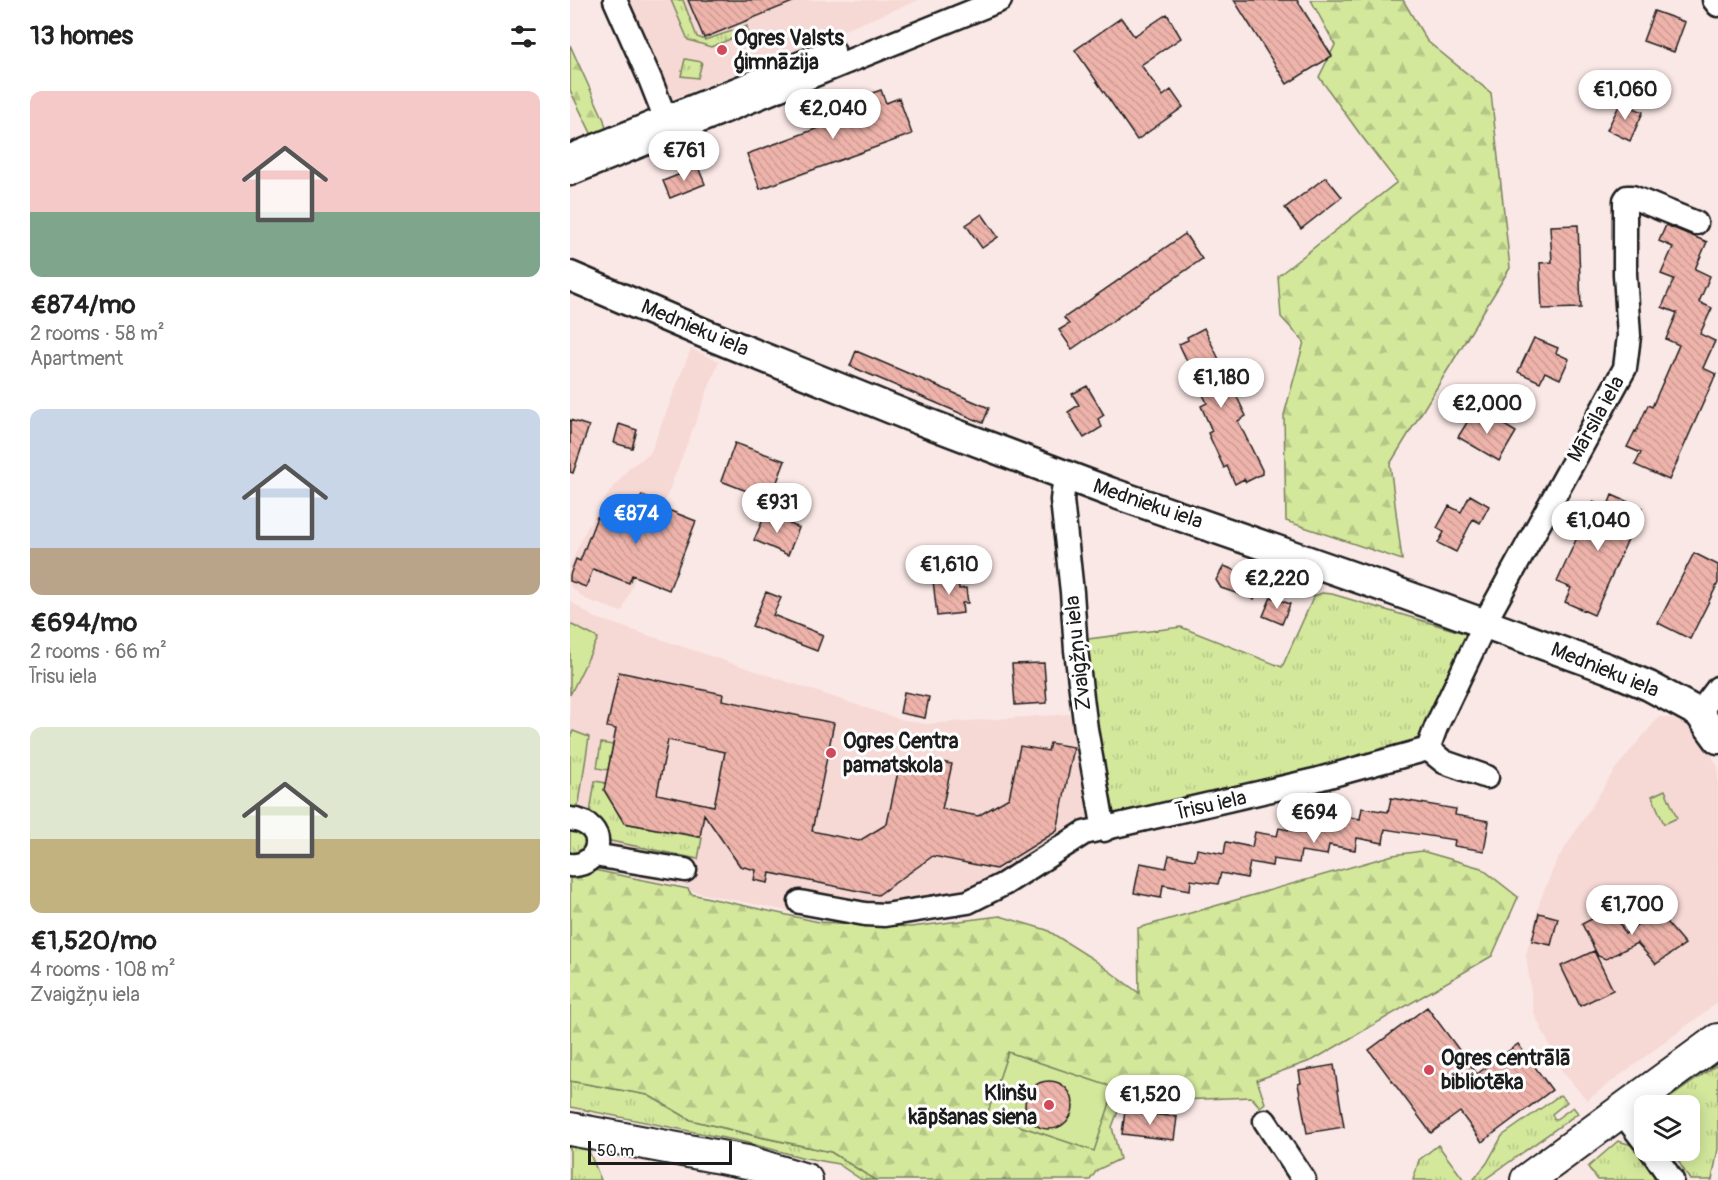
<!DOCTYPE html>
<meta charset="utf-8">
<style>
:root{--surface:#fff;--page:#f6f6f6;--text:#222;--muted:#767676;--accent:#1a73e8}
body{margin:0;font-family:Pangolin,sans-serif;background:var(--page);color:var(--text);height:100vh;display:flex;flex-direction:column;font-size:22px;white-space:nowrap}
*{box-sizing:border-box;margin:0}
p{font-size:20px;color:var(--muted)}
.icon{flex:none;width:33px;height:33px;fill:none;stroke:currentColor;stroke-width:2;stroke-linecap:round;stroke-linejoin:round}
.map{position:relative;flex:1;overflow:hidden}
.panel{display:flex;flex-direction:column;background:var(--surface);width:570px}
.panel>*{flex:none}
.tools{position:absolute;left:1064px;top:1095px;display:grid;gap:12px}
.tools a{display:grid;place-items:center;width:66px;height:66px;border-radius:12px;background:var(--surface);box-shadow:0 3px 15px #0003;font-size:30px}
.scale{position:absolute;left:18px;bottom:15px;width:144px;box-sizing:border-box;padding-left:6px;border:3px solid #1c1c1c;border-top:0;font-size:16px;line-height:21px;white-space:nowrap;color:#1c1c1c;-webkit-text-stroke:4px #fff;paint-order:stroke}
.price{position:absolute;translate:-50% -51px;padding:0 14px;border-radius:21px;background:#fff;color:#222;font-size:20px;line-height:39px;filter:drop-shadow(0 2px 3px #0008)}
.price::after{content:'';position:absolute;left:50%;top:36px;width:18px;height:14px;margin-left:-9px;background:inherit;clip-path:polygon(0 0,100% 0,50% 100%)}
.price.active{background:var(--accent);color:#fff}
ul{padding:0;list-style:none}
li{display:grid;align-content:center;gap:12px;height:318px;padding:0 30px}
li span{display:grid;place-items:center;height:186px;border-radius:12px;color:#555}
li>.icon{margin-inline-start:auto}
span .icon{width:108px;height:108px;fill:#fffc;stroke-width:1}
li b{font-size:26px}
h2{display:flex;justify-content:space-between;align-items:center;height:72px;padding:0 30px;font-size:26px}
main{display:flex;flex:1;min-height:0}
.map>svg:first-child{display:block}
</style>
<main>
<section class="panel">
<h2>13 homes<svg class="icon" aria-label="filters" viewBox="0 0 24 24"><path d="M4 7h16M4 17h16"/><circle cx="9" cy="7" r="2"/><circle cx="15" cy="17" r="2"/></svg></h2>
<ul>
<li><span style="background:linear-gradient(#f6c9c9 65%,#7fa58c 0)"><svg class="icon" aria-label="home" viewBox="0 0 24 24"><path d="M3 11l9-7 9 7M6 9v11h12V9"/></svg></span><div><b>€874/mo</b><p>2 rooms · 58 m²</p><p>Apartment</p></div></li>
<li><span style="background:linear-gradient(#c9d6e8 75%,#b9a48a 0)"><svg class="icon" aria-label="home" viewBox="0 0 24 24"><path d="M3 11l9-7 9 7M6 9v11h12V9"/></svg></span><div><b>€694/mo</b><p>2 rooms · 66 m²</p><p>Īrisu iela</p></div></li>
<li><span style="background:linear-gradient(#dfe7d0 60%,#c2b280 0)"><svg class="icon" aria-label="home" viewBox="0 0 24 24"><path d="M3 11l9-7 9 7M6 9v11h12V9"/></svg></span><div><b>€1,520/mo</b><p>4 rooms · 108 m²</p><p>Zvaigžņu iela</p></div></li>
</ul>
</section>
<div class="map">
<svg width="1148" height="1180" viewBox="0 0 1148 1180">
<defs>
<pattern id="grass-tufts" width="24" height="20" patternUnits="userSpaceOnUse" patternTransform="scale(1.5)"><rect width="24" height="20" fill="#d4e89c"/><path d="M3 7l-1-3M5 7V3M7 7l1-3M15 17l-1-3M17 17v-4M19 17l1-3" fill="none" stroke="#b5c686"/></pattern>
<pattern id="forest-firs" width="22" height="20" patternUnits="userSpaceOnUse" patternTransform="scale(1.5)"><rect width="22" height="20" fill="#d4e89c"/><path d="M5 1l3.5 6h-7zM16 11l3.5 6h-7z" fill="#b5c686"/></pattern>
<pattern id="building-back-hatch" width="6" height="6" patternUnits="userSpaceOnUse" patternTransform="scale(1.5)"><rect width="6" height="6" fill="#eeb4ab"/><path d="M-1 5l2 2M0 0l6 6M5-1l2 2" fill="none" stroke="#cc9a93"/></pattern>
</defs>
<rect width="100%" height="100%" fill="#fae8e6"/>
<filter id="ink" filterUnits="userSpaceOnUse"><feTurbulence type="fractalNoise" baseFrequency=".0167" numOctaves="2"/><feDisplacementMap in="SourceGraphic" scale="12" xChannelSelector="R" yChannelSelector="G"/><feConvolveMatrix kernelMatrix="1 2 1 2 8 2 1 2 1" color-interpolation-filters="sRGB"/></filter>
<g filter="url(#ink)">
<path fill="#f6d8d4" d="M58,0H349L100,100Z
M121,349L149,361L52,612L15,599L0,586V565L16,530L39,493L60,467L80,454Z
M0,601L23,617L329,719L355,724L513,713L535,821L346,921L252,918L120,891L117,886L22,868L0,871Z
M1089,717L1109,719L1131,737L1148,767V1000L1143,1006L1017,1100L992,1071L964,1013L956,955L970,901L986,862L1046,768Z"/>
<path fill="url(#grass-tufts)" stroke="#78825c" stroke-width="1.5" d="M101,0H113L127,37L135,40L177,26L178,32L141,47L118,40Z
M115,59L132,62L128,78L111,76Z
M752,593L762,594L894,633L898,638L855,726L847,739L834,746L552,817L538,809L511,640L611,627L712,667L744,596Z
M3,731L19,737L9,803L0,811V738Z
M31,743L43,745L38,770L27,768Z
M25,781L36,783L54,823L132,838L128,859L36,840L20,813Z
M9,826L21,848L0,858V827Z
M1148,1064V1149L1142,1180H1120L1102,1151L1119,1150V1106L1090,1105Z
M0,1081L78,1095L121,1120L189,1137L261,1152L305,1180H292L268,1164L231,1157L174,1142L0,1107Z
M990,1095L997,1102L982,1114L985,1120L1003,1107L1008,1113L914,1180H906L904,1179L917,1163L932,1136Z
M1048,1141L1062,1145L1084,1168L1092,1180H1028L1018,1167Z
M868,1145L894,1180H843L849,1160Z
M0,1146L18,1149L31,1180H0Z"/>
<path fill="url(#forest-firs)" stroke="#78825c" stroke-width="1.5" d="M741,0H833L857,41L921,93L940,268L820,464L832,560L716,521L714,415L734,342L711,317L708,276L827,182L790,134L749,77L765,45Z
M0,45L34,120L37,133L23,137L0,90Z
M852,851L911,868L948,897L922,956L743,1060L687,1080L695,1103L690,1107L681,1097L610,1100L550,1106L542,1127L550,1159L527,1170L520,1180H305L261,1152L191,1137L121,1120L78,1095L0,1081V874L24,870L118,889L121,894L249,922L341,927L430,916L477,930L523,959L569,993L568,928L823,855Z"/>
<path fill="#d4e89c" stroke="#78825c" stroke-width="1.5" d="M0,624L28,638L0,695Z
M1095,790L1107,818L1094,824L1082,796Z
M438,1052L545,1088L524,1151L417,1115Z"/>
<path fill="url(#building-back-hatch)" stroke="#1c1c1c" stroke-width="1.5" fill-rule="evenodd" d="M118,0H225V1L134,38Z
M664,0H727L762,56L717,84Z
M1084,11L1115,22L1104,52L1073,41Z
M597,14L611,38L571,65L593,96L601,90L613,107L567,140L505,50L551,18L564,36Z
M311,90L316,103L329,98L342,134L190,189L177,154L276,118L271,104Z
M1051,102L1073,112L1060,141L1037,130Z
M128,167L135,184L100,198L93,181Z
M756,177L772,197L731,229L715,208Z
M412,214L428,237L412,248L396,225Z
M1008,225L1011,308L972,309L970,263L982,262L980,226Z
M1096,225L1137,242L1125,269L1140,276L1129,302L1142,308L1130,334L1145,341L1133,368L1146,374L1099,480L1065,465L1071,453L1057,447L1065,431L1066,432L1078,405L1082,407L1109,345L1096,339L1107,313L1092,307L1104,279L1091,274L1103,247L1089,241Z
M615,234L632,259L502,349L489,330L499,324L494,318Z
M634,328L676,416L668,421L692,470V474L676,482L674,479L665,484L657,466L654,468L638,433L642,431L631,406L637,403L609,344L618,340L617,337Z
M964,338L988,348L986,353L999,359L990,379L975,372L970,382L948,372Z
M286,351L419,408L413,423L280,366Z
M517,386L534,415L528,419L532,427L514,438L498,412L509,405L502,394Z
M906,408L946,432L929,461L888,437Z
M0,420L19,426L3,473L0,472Z
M49,424L67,430L62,448L44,443Z
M165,443L215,461L200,500L151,481Z
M72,495L90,502L88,506L126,521L99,590L62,575L59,583L23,569L16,587L0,581V575L6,559L10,561L27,517L41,523L49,503L66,509Z
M900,495L919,506L910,523L903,519L886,552L868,543L874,532L867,528L879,506L891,512Z
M1042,495L1072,508L1024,615L995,602L1001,588L987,582L1023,502L1037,508Z
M196,513L229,528L218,555L184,540Z
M1124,553L1148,565V583L1120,639L1088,623Z
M654,566L692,581L684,599L651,588L646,580Z
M388,576L389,589L396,588L398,603H392L393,613L367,616L363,580Z
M196,592L211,598L203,615L253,635L247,651L182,626Z
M701,597L720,604L712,624L693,616Z
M474,663L477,703L445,705L442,664Z
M49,672L153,694L152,700L264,723L242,831L289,841L317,824L330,762L360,768L361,760L382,764L372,809L408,816L439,798L450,746L478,751L480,743L504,747L487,831L426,869L363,856L308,895L200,873L198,883L184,880L186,870L170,866L134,814L130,837L54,823L34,790L46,729L37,727ZM98,740L155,752L144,806L87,794Z
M334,692L359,697L355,718L330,713Z
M821,798L886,809L885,815L919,821L914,851L884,846L885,840L815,829L813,843L787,838L785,850L759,845L757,855L731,851L729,863L703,859L702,866L680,862L677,878L651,873L648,884L621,880L620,890L593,885L591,898L564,893L570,863L596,868L599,855L625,860L627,849L654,854L656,842L682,847L685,832L707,836L709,828L735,833L737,820L762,825L764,814L790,819L792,808L818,812Z
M1043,908L1055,934L1086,910L1115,944L1086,964L1067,943L1036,959L1028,956L1012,924Z
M969,913L988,918L981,945L962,941Z
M1024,951L1043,990L1010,1006L991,966Z
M857,1007L907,1074L948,1044L982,1090L912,1142L890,1112L861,1133L799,1050Z
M764,1065L774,1127L737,1133L728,1084L731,1083L729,1071Z
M455 1105a24 24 0 1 1 48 0a24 24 0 1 1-48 0Z
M555,1111L607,1117L604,1140L552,1134Z"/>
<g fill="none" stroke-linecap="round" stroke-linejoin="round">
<g stroke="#1c1c1c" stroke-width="27">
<path id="minor" d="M45,0L80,79L95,117
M1144,0L1148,5
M0,156L263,50
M0,174L430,0
M495,475L492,500L502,592L506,650L516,729L534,830
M1129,713L1148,688
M858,749L874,762L917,777
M0,819C41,823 31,868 0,865
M24,855L115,870
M230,902L295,914L315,915L398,902L434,884L514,833L745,780L858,749L866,727L921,611L1055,368L1059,336L1055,274V200L1057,197H1062L1126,223
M1051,1111L1074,1141
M695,1121L734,1180
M1081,1150L1102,1180"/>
</g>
<g stroke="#1c1c1c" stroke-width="33">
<path id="tertiary" d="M0,276L138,335L339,416L447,457L540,492L819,589L1037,668L1079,686L1129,713L1148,739"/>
</g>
<g stroke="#1c1c1c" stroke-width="36">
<path id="secondary" d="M0,1129L177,1162L236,1180
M957,1180L1148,1040"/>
</g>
<use href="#minor" stroke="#fff" stroke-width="22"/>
<use href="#tertiary" stroke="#fff" stroke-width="28"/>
<use href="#secondary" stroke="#fff" stroke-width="32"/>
</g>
</g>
<g fill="#d1495b" stroke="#fff" stroke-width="2">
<circle cx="152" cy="50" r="6"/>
<circle cx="261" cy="753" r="6"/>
<circle cx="859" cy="1070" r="6"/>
<circle cx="479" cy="1105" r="6"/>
</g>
<g text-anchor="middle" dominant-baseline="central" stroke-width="6" stroke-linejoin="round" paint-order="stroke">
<g font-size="21" font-weight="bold" fill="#1c1c1c" stroke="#fff" text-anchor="start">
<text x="164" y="38">Ogres Valsts<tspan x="164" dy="24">ģimnāzija</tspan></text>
<text x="273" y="741">Ogres Centra<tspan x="273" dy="24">pamatskola</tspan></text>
<text x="871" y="1058">Ogres centrālā<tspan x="871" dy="24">bibliotēka</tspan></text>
<text x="467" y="1093" text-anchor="end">Klinšu<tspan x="467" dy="24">kāpšanas siena</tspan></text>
</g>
<g font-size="21" fill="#1c1c1c" stroke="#fff">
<text transform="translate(125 328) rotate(23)">Mednieku iela</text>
<text transform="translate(1026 419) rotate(-61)">Mārsila iela</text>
<text transform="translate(578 504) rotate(19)">Mednieku iela</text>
<text transform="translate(508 653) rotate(-96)">Zvaigžņu iela</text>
<text transform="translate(1035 670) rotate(22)">Mednieku iela</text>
<text transform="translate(642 805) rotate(-13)">Īrisu iela</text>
</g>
</g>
</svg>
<div class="tools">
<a><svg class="icon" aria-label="layers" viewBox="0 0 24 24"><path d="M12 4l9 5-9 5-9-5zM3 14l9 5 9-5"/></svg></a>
</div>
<div class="scale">50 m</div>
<b class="price" style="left:1055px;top:121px">€1,060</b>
<b class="price" style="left:263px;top:140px">€2,040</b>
<b class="price" style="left:114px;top:182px">€761</b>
<b class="price" style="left:651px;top:409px">€1,180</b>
<b class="price" style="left:917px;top:435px">€2,000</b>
<b class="price" style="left:207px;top:534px">€931</b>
<b class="price active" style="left:66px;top:545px">€874</b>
<b class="price" style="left:1028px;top:552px">€1,040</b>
<b class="price" style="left:379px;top:596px">€1,610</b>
<b class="price" style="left:707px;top:610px">€2,220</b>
<b class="price" style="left:744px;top:844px">€694</b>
<b class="price" style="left:1062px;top:936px">€1,700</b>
<b class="price" style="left:580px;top:1126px">€1,520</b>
</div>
</main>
